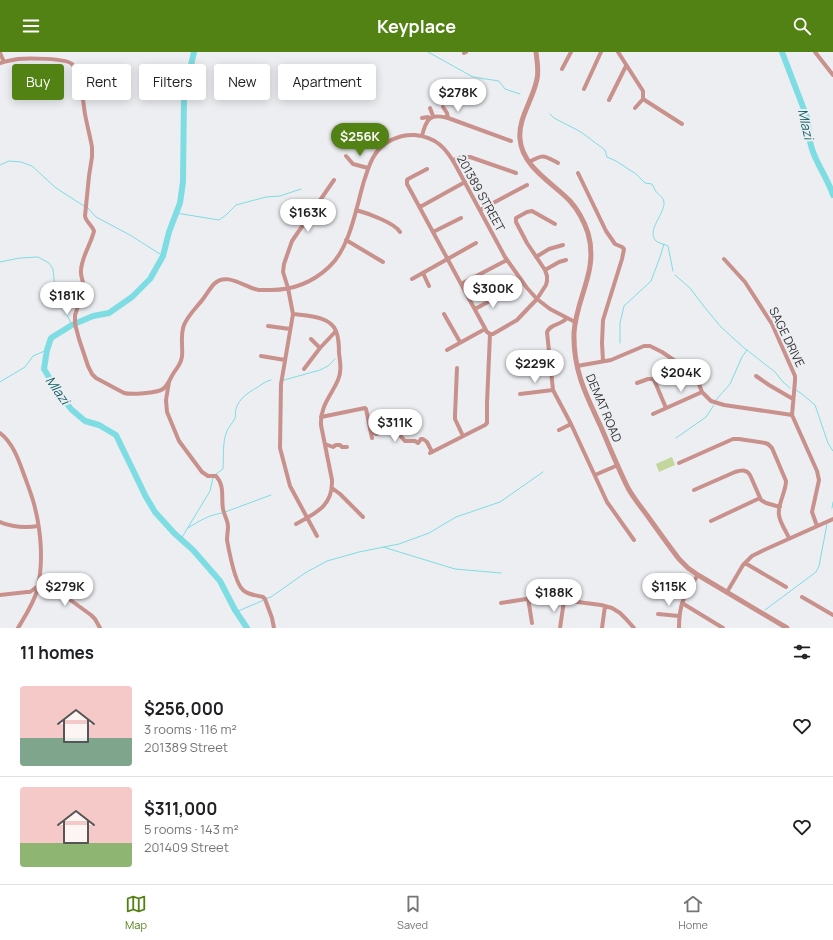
<!DOCTYPE html>
<meta charset="utf-8">
<style>
:root{--surface:#fff;--page:#f2f2f2;--text:#202124;--muted:#757577;--line:#e0e0e0;--accent:#528214}
body{margin:0;font-family:Manrope,sans-serif;background:var(--page);color:var(--text);height:100vh;display:flex;flex-direction:column;font-size:15px;white-space:nowrap}
*{box-sizing:border-box;margin:0}
p{font-size:13px;color:var(--muted)}
.icon{flex:none;width:22px;height:22px;fill:none;stroke:currentColor;stroke-width:2;stroke-linecap:round;stroke-linejoin:round}
.map{position:relative;height:576px;overflow:hidden}
.drawer{display:flex;flex-direction:column;background:var(--surface);flex:1}
.drawer>*{flex:none}
.hud{position:absolute;left:12px;top:12px;width:400px;height:36px;display:flex;gap:8px}
.price{position:absolute;translate:-50% -34px;padding:0 9px;border-radius:14px;background:#fff;color:#222;font-size:13px;line-height:26px;filter:drop-shadow(0 1px 2px #0008)}
.price::after{content:'';position:absolute;left:50%;top:24px;width:12px;height:9px;margin-left:-6px;background:inherit;clip-path:polygon(0 0,100% 0,50% 100%)}
.price.on{background:var(--accent);color:#fff}
ul{padding:0;list-style:none}
li{display:flex;align-items:center;gap:12px;height:100px;padding:0 20px}
li+li{border-top:1px solid var(--line)}
li span{display:grid;place-items:center;flex:none;width:112px;height:80px;border-radius:4px;color:#555}
li>.icon{margin-inline-start:auto}
span .icon{width:48px;height:48px;fill:#fffc;stroke-width:1}
li b{font-size:17px}
h2{display:flex;justify-content:space-between;align-items:center;height:48px;padding:0 20px;font-size:17px}
.chip{padding:0 14px;border-radius:4px;background:var(--surface);box-shadow:0 2px 10px #0003;font-size:14px;line-height:36px}
.chip.on{background:var(--accent);color:#fff}
header{display:flex;justify-content:space-between;align-items:center;height:52px;padding:0 20px;background:var(--accent);color:#fff;font-size:18px;font-weight:700}
.tab-bar{display:flex;justify-content:space-around;align-items:center;height:56px;border-top:1px solid var(--line);background:var(--surface);font-size:11px;color:var(--muted)}
.tab-bar a{display:grid;justify-items:center;gap:2px}
.tab-bar .on{color:var(--accent)}
.map>svg:first-child{display:block}
</style>
<header><svg class="icon" aria-label="menu" viewBox="0 0 24 24"><path d="M4 6h16M4 12h16M4 18h16"/></svg>Keyplace<svg class="icon" aria-label="search" viewBox="0 0 24 24"><circle cx="10" cy="10" r="6"/><path d="M15 15l6 6"/></svg></header>
<div class="map">
<svg width="833" height="576" viewBox="0 0 833 576">
<rect width="100%" height="100%" fill="#edeef2"/>
<path fill="#c3d69b" d="M672,405L675,413L659,420L656,412Z"/>
<g fill="none" stroke-linecap="round" stroke-linejoin="round">
<path stroke="#7edde3" stroke-width="1" d="M428,0L473,25L499,29L505,37L520,42
M550,62L554,66L581,80L605,98L607,105L616,109L636,122L645,131L652,132C653,134 654,136 655,138C658,143 663,144 664,150C665,162 646,178 656,189C660,192 664,192 668,194L673,219
M0,113L9,109L21,110L32,114L56,136L84,154
M87,155L96,165L130,183L163,204
M176,161L219,168L226,163L236,153L266,145L280,144L301,137
M0,210L20,206L38,205L49,211L53,217L55,238L59,247L72,273
M675,223L690,236L706,257L721,275L743,295L775,320L783,330L790,336
M620,291V271L624,254L651,229L660,205L664,192
M284,328L320,318L328,314L335,307
M0,330L25,315L33,304L47,298
M796,338L802,342L815,353L828,391L833,399
M716,348L730,332L742,305L747,298
M676,386L706,365L714,353
M216,422L223,417C224,404 222,391 227,379C229,374 233,371 235,366C236,363 235,360 236,357C239,346 249,340 258,335C262,332 266,329 271,328
M832,456L833,450
M225,460L271,443
M188,476C199,469 209,463 222,461
M181,487L210,439L213,426
M383,495L455,517L501,521
M267,546L271,545L305,521L327,509L359,500L399,492L429,481L456,465L500,450L543,420
M765,558L816,520L819,514L827,472
M236,560L264,548"/>
<path stroke="#7edde3" stroke-width="6" d="M194,0L184,44L183,130L180,151L169,180L163,204L150,227L132,245L109,261L93,264L72,273L51,286L47,298L44,317L58,340L71,357L85,369L99,373L116,383L146,445L155,460L174,481L193,498L220,529L235,558L247,576
M782,0L808,68C808,77 809,88 812,97C817,113 828,127 833,143"/>
<path stroke="#c9918c" stroke-width="4" d="M618,0L643,39V47L635,56
M815,0L833,23
M0,1L4,10
M464,1L466,0
M0,11C6,9 12,8 18,7C27,6 66,6 72,12C81,21 83,50 85,62C87,73 90,84 92,95V105L89,124L85,164C86,170 92,173 94,179C91,192 82,204 81,218C80,225 84,230 84,236L75,263V272L79,287L88,314L92,322L96,326L124,341C131,343 157,341 163,337C168,333 170,327 173,322C177,315 181,313 182,304C183,294 180,283 184,273C188,263 197,255 203,247C207,242 210,236 214,232C227,219 245,236 259,238C263,238 267,238 271,238C293,238 313,230 329,215C350,196 356,156 364,129C367,121 369,112 374,104C382,90 399,82 415,83C436,85 446,96 456,114L505,205L527,236L537,247L550,257L575,270
M562,17L571,0
M584,37L601,0
M643,47L682,72
M609,48L626,14
M443,55L447,61L448,66
M430,56L433,64
M422,66L428,65L429,67
M422,84C426,67 430,61 448,66L511,89
M346,104L353,112L368,116
M453,108L461,105H470L516,121
M529,110C544,102 543,103 558,111
M427,117L408,127L407,128V132L487,280L490,282H493L517,268L537,247L546,233L547,229V224L545,218L527,191L516,170V166L527,160L532,159L555,172
M578,121L606,179L615,192L622,195L624,197L622,207L603,268L602,291L603,309
M420,155L465,130
M356,158C367,161 395,171 400,180
M480,158L527,133
M433,180L461,166
M346,188L383,210
M536,205L549,197L563,193
M724,207L745,230L772,272L795,324V329L792,363L817,419L819,428L812,460L817,474
M545,218L559,210L566,208
M423,221L429,234
M412,227L476,191
M461,232L507,208
M475,257L503,242
M293,262C307,264 330,264 336,279C339,286 339,294 339,301C340,310 342,319 338,328C331,344 320,354 321,373L332,428C333,454 316,461 296,472
M444,262L460,290
M567,266C560,274 551,271 547,280L553,338L571,372L607,450L634,488
M268,274L290,277
M311,287L320,296
M447,298L485,277
M261,304L285,308
M577,314L611,308L644,294H650L662,300L693,321L697,327L702,340L711,349L724,353L792,363
M457,316L455,363V367L463,384
M304,317L320,296L336,279
M513,319L550,314
M756,324L769,333L793,347
M169,330L166,348L167,360L179,389L202,420L208,424H216C225,434 221,445 223,457C224,463 228,468 228,475C228,479 227,483 227,488C229,499 235,531 243,538C248,543 256,543 263,545L265,547L272,566L274,576
M637,331L648,327H653L655,330L666,356
M520,342L553,338
M653,362L702,340
M321,365L365,356L366,357L372,386
M370,377L376,382L380,381L382,377L389,378L391,380C398,379 400,384 405,389H415L418,391L421,387H423L427,390L432,400
M559,378L571,372
M0,381C12,390 18,406 23,420C27,431 31,441 34,452C41,478 44,511 37,538C34,551 25,564 18,576
M325,392L333,395L336,393H340L342,395H347
M430,401L485,373L487,371V351L490,282
M679,411L733,387H739L765,391L768,392L772,396L786,429C786,440 777,453 779,463C780,471 786,479 789,486
M595,423L618,413
M332,436L340,442L363,465
M694,438L735,420C741,418 746,417 750,423L761,448L766,451L780,455
M711,469L760,446
M0,470C12,475 25,476 38,474
M317,484L290,434L280,396L281,332L293,262L288,236L283,220L284,212L292,189L334,128
M745,511L786,535
M40,526L91,563L95,567L100,576
M727,540L743,513L752,504L764,498L833,467
M0,543L27,540H30L38,534
M802,545L833,563
M528,546L532,571
M501,551L539,545L601,553L612,556L620,561L626,567L634,576
M682,551L723,576
M658,562L679,564
M560,576L564,549
M602,576L605,554
M679,576C679,550 685,543 698,523"/>
<path stroke="#c9918c" stroke-width="5" d="M536,0C537,9 539,18 537,27C533,48 518,66 520,87C522,115 553,131 570,149C578,158 584,169 588,181C599,219 576,245 574,281C573,318 586,343 601,375C610,396 618,416 628,436C634,447 642,456 649,466C659,480 669,494 679,507L688,516L698,523L787,576"/>
</g>
<g text-anchor="middle" dominant-baseline="central" stroke-width="4" stroke-linejoin="round" paint-order="stroke">
<g font-size="12" fill="#333335" stroke="#edeef2">
<text transform="translate(481 141) rotate(61)">201389 STREET</text>
<text transform="translate(787 285) rotate(64)">SAGE DRIVE</text>
<text transform="translate(604 356) rotate(67)">DEMAT ROAD</text>
</g>
<g font-size="13" font-style="italic" fill="#126367" stroke="#edeef2">
<text transform="translate(806 72) rotate(77)">Mlazi</text>
<text transform="translate(58 338) rotate(55)">Mlazi</text>
</g>
</g>
</svg>
<b class="price" style="left:458px;top:61px">$278K</b>
<b class="price on" style="left:360px;top:105px">$256K</b>
<b class="price" style="left:308px;top:181px">$163K</b>
<b class="price" style="left:493px;top:257px">$300K</b>
<b class="price" style="left:67px;top:264px">$181K</b>
<b class="price" style="left:535px;top:332px">$229K</b>
<b class="price" style="left:681px;top:341px">$204K</b>
<b class="price" style="left:395px;top:391px">$311K</b>
<b class="price" style="left:65px;top:555px">$279K</b>
<b class="price" style="left:669px;top:555px">$115K</b>
<b class="price" style="left:554px;top:561px">$188K</b>
<div class="hud">
<a class="chip on">Buy</a>
<a class="chip">Rent</a>
<a class="chip">Filters</a>
<a class="chip">New</a>
<a class="chip">Apartment</a>
</div>
</div>
<section class="drawer">
<h2>11 homes<svg class="icon" aria-label="filters" viewBox="0 0 24 24"><path d="M4 7h16M4 17h16"/><circle cx="9" cy="7" r="2"/><circle cx="15" cy="17" r="2"/></svg></h2>
<ul>
<li><span style="background:linear-gradient(#f6c9c9 65%,#7fa58c 0)"><svg class="icon" aria-label="home" viewBox="0 0 24 24"><path d="M3 11l9-7 9 7M6 9v11h12V9"/></svg></span><div><b>$256,000</b><p>3 rooms · 116 m²</p><p>201389 Street</p></div><svg class="icon" aria-label="heart" viewBox="0 0 24 24"><path d="M12 20l-8-8c-3-5 5-10 8-4 3-6 11-1 8 4z"/></svg></li>
<li><span style="background:linear-gradient(#f6c9c9 70%,#8fb573 0)"><svg class="icon" aria-label="home" viewBox="0 0 24 24"><path d="M3 11l9-7 9 7M6 9v11h12V9"/></svg></span><div><b>$311,000</b><p>5 rooms · 143 m²</p><p>201409 Street</p></div><svg class="icon" aria-label="heart" viewBox="0 0 24 24"><path d="M12 20l-8-8c-3-5 5-10 8-4 3-6 11-1 8 4z"/></svg></li>
</ul>
</section>
<nav class="tab-bar">
<a class="on"><svg class="icon" aria-label="map" viewBox="0 0 24 24"><path d="M3 6l6-2 6 2 6-2v14l-6 2-6-2-6 2zM9 4v14M15 6v14"/></svg>Map</a>
<a><svg class="icon" aria-label="saved" viewBox="0 0 24 24"><path d="M7 4h10v16l-5-4-5 4z"/></svg>Saved</a>
<a><svg class="icon" aria-label="home" viewBox="0 0 24 24"><path d="M3 11l9-7 9 7M6 9v11h12V9"/></svg>Home</a>
</nav>
